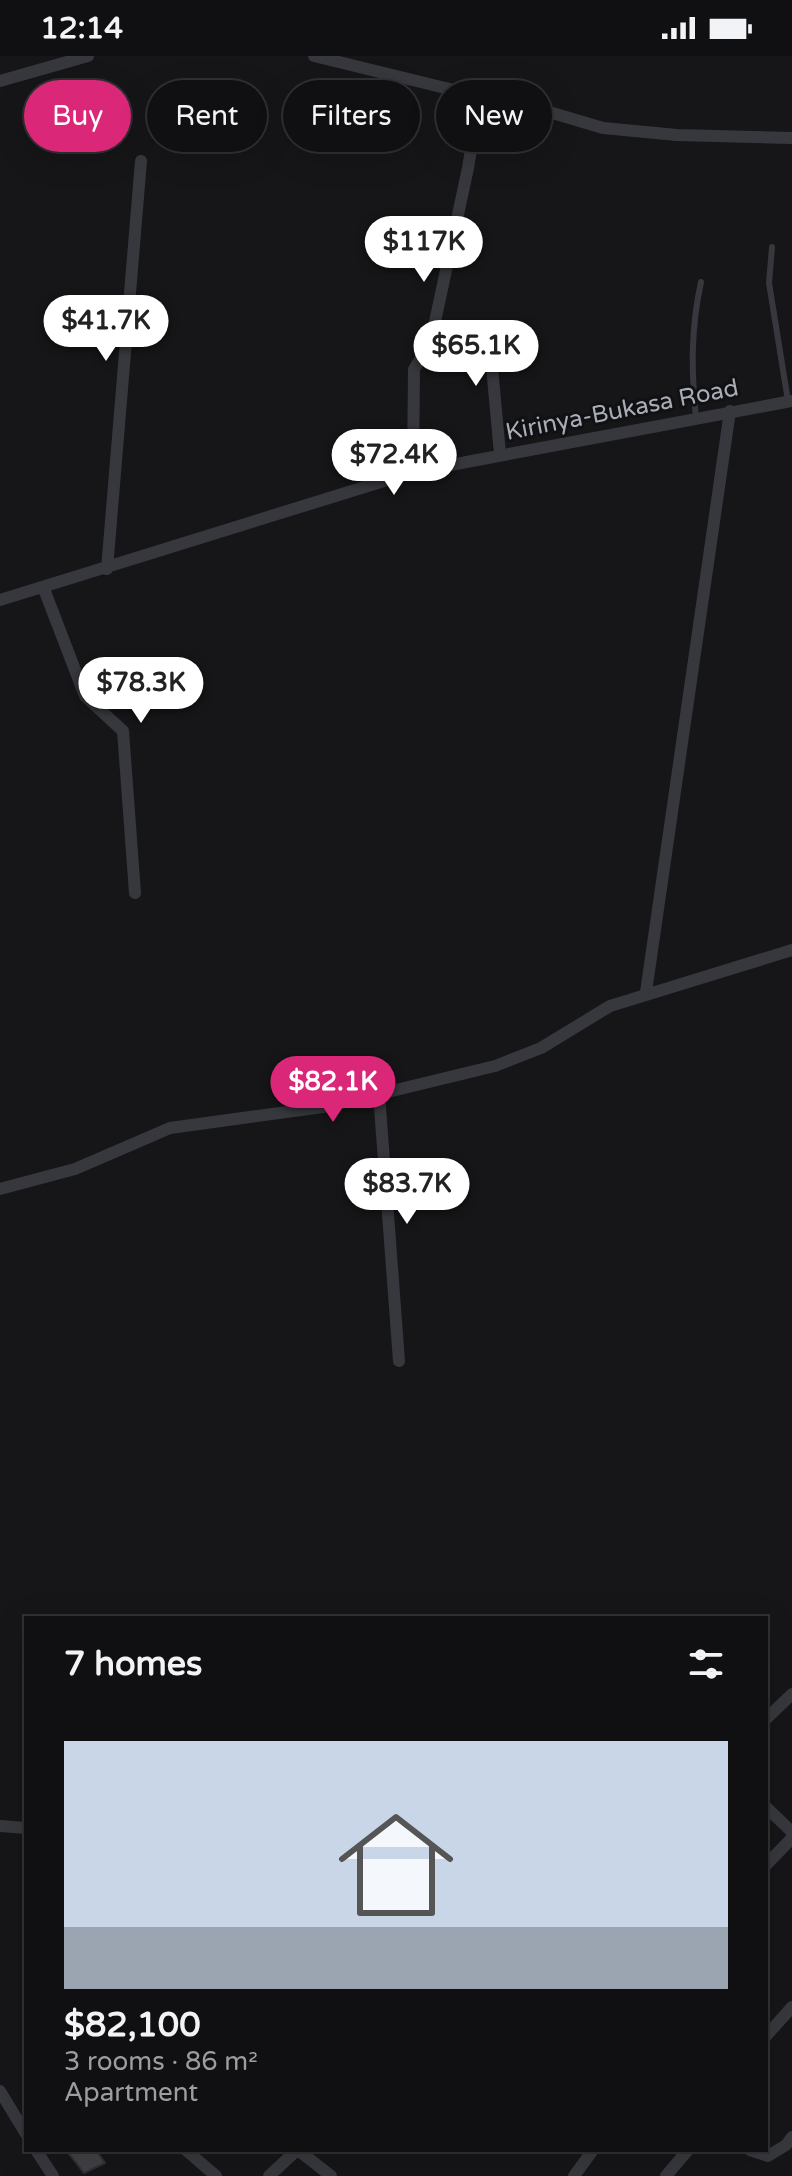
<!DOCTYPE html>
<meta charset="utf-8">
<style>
:root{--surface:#101012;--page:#1e1e20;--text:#f1f3f6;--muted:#9c9d9f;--line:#303032;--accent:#db2777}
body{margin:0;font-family:"Varela Round",sans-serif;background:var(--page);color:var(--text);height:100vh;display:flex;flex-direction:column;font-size:30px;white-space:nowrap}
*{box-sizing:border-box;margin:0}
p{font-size:26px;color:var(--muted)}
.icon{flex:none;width:44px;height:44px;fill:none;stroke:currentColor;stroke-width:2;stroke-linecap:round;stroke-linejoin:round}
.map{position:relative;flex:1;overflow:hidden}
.details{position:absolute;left:24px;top:1560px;width:744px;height:536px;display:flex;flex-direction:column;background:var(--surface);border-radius:0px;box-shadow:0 8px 32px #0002,0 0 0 2px var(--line)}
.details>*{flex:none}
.top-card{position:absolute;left:24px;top:24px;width:744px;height:72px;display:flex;gap:16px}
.price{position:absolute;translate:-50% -68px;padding:0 18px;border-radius:28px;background:#fff;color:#222;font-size:26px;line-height:52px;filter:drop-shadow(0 2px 4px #0008)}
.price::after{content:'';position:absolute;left:50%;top:48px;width:24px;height:18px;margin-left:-12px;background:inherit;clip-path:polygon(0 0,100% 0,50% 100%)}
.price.current{background:var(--accent);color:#fff}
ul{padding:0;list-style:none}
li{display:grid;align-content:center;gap:16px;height:424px;padding:0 40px}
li+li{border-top:2px solid var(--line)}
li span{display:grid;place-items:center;height:248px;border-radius:0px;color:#555}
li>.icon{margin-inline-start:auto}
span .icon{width:144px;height:144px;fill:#fffc;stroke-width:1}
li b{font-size:34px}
h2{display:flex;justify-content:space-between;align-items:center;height:96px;padding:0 40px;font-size:34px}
.chip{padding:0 28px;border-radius:36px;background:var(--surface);box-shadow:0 8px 32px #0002,0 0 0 2px var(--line);font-size:28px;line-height:72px}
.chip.current{background:var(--accent);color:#fff}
.status{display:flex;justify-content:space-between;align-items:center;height:56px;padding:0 40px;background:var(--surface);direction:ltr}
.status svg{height:22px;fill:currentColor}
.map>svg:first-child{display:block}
</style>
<div class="status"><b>12:14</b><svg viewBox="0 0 49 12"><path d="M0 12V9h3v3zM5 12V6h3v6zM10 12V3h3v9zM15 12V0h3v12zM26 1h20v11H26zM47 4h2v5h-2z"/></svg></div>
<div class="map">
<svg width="792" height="2120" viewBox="0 0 792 2120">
<rect width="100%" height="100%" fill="#161618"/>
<path fill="#404145" stroke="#303034" stroke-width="2" d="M66,2094H96L105,2107L84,2117Z"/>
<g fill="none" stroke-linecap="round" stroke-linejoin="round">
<path stroke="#37383d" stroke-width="6" d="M772,191L769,227L788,345
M696,361C691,314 691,272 701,226"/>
<path stroke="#37383d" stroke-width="12" d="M314,0L474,39L499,41L603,72L677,79L792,82
M0,25L88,0
M430,289L479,288L487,292L492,311L500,398
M413,416L414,313L430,289L468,112L473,82L474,39
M107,513L141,105
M44,533L85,640L123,675L135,837
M0,544L413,416L792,345
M646,936L730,355
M379,1038L399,1305
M0,1133L75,1113L170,1072L330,1050L495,1010L541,992L610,950L792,894
M766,1663L792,1638
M766,1751L792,1776
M0,1770L26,1772
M766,1809L792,1782
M766,1980L792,1951
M0,2035L26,2078
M36,2094L53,2120
M186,2094L216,2120
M298,2094L331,2120
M750,2094L768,2100L786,2089L792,2081
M269,2120L297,2094
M574,2120L593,2094
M666,2120L688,2094"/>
</g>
<g text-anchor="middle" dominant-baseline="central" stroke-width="6" stroke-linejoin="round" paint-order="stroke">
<g font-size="24" fill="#a8adb8" stroke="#111113">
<text transform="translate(622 354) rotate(-11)">Kirinya-Bukasa Road</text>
</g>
</g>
</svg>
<b class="price" style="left:424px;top:228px">$117K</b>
<b class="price" style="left:106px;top:307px">$41.7K</b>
<b class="price" style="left:476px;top:332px">$65.1K</b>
<b class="price" style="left:394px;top:441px">$72.4K</b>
<b class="price" style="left:141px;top:669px">$78.3K</b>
<b class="price current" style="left:333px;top:1068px">$82.1K</b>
<b class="price" style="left:407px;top:1170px">$83.7K</b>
<div class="top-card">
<a class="chip current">Buy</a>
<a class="chip">Rent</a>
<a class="chip">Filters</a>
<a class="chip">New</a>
</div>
<section class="details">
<h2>7 homes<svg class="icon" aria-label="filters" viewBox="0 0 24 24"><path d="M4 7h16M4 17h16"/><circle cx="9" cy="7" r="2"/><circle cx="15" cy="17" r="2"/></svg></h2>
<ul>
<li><span style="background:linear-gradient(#c9d6e8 75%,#9aa5b1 0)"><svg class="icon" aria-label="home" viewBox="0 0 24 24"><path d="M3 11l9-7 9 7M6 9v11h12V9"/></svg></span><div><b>$82,100</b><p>3 rooms · 86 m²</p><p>Apartment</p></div></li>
</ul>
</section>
</div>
